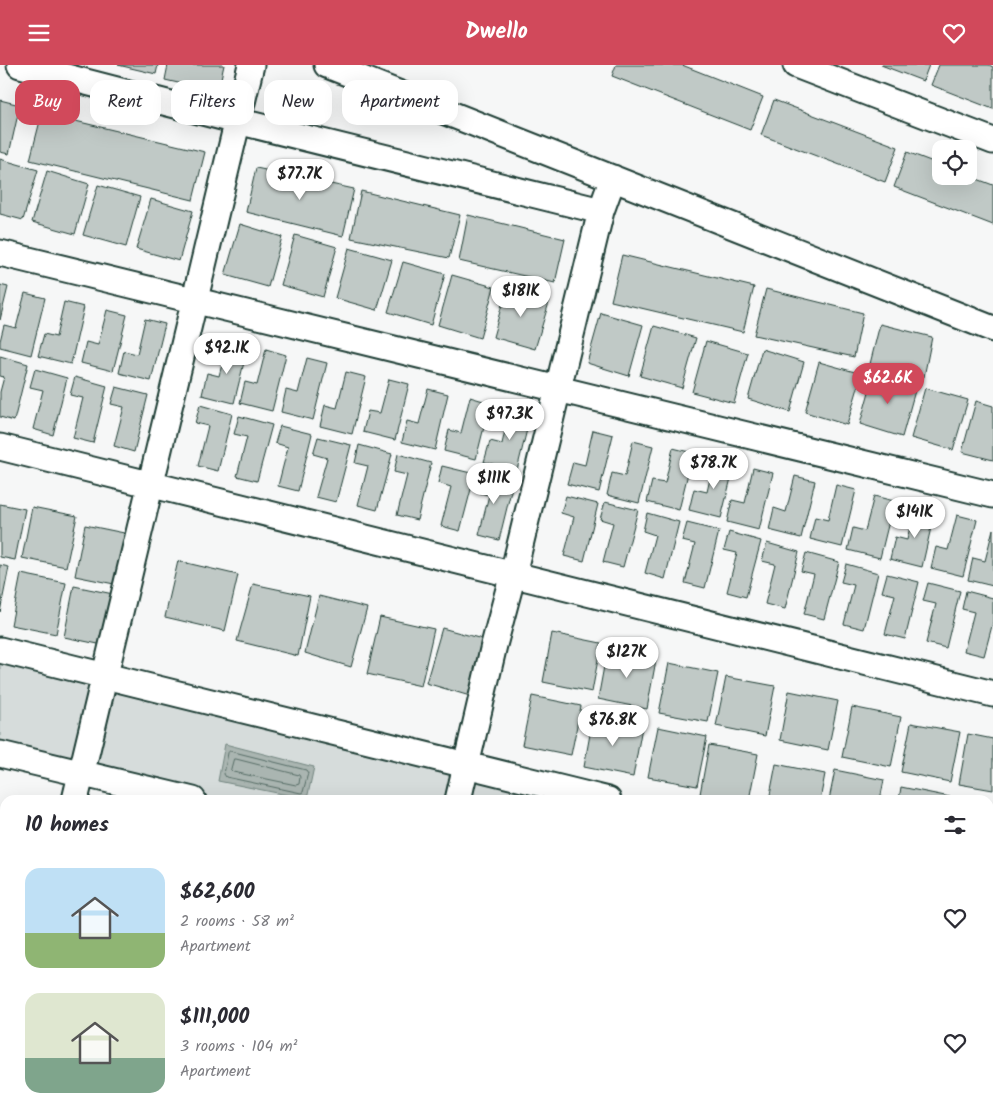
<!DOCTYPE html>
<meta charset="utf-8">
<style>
:root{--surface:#fff;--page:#f2f2f3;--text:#2b2b33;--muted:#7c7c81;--accent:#d1495b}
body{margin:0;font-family:Kalam,sans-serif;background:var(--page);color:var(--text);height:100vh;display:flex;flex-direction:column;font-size:19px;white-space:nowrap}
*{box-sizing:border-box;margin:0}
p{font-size:16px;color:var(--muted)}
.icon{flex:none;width:28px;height:28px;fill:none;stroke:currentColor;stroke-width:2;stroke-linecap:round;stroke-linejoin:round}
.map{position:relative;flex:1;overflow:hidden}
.side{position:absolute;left:0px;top:730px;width:994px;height:320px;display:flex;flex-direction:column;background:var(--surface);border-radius:15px 15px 0 0;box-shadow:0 5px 20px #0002}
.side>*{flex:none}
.guide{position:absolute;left:15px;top:15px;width:500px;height:45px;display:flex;gap:10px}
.controls{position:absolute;left:932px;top:75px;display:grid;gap:10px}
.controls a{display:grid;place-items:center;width:45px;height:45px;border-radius:10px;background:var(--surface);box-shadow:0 5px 20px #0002;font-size:25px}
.price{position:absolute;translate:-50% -42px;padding:0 11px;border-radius:18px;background:#fff;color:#222;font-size:16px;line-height:32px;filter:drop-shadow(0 1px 2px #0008)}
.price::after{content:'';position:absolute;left:50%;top:30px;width:15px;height:11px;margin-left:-8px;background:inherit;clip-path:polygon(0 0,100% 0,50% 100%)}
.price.selected{background:var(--accent);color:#fff}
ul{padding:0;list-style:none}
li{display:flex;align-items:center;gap:15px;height:125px;padding:0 25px}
li span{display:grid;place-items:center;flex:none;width:140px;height:100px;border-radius:15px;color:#555}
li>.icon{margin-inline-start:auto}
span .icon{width:60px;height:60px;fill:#fffc;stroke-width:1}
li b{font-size:21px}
h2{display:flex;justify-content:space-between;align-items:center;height:60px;padding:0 25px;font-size:21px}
.pill{padding:0 18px;border-radius:15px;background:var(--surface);box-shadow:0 5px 20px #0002;font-size:18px;line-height:45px}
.pill.selected{background:var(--accent);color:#fff}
header{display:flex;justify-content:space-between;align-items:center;height:65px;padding:0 25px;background:var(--accent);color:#fff;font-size:22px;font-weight:700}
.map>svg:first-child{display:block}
</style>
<header><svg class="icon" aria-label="menu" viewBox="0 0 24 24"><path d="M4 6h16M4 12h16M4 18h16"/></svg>Dwello<svg class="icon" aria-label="heart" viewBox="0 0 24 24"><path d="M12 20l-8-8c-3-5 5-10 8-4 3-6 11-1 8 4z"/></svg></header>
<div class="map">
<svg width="993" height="1050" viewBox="0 0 993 1050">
<rect width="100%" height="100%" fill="#f6f7f7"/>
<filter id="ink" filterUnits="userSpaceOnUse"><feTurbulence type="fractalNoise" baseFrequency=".02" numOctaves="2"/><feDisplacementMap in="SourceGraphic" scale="10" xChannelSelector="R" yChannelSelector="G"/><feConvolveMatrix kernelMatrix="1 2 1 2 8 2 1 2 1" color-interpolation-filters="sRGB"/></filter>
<g filter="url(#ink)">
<path fill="#d6dcdb" stroke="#7a8c88" d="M0,585L608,735H193L0,689Z"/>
<path fill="#aab5b1" stroke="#72857f" d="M225,679L314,702L307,734L218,716Z"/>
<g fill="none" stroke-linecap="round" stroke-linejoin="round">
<path stroke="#576d66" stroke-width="1" d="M230,686L306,705L308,708L303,727L301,728L226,712L224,709L228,688Z
M234,694H236L299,710L300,712L299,719L296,720L233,707L231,705Z"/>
</g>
<path fill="#c0c9c6" stroke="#1f3d34" d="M118,0H158L156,9Z
M168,0H224L218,27L165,15Z
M616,0H682L763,32L750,65L612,11Z
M881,0H929L923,16Z
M939,0H989L993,2V44L931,20Z
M0,35L20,40L9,89L0,87Z
M774,35L898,82L885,117L761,70Z
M42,48L205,87L193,135L30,95Z
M907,87L941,100V111H969L993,120V160L894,122Z
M0,94L38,105L23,155L0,149Z
M256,103L354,124L343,171L246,147Z
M47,106L89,119L75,169L32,157Z
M98,120L140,132L126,182L83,170Z
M361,126L460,150L449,193L351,173Z
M151,134L193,146L179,196L136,184Z
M468,150L565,174L555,218L459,196Z
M240,159L282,172L268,222L225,210Z
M295,170L337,182L323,232L281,220Z
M349,183L392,195L377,245L335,233Z
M622,190L754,222L743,267L611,236Z
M403,197L445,209L431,260L388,247Z
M452,210L494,222L480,273L438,260Z
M0,220L8,222L0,255Z
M507,221L550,234L535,284L493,272Z
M766,224L863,248L854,292L754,270Z
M25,228L45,233L31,290L0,282V276L4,260L16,263Z
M64,237L84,242L71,299L38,291L44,269L56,272Z
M107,245L127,250L113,306L81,298L86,277L98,280Z
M601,248L643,260L629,311L587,298Z
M145,254L165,259L151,316L119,308L124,286L137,289Z
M880,259L932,272L924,312L870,299Z
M654,261L696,273L682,323L640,311Z
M228,276L248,281L234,338L202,330L207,308L219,311Z
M706,276L748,288L734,338L692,327Z
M266,284L286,290L272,346L240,338L245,317L257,320Z
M762,284L804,297L790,347L748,334Z
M0,291L28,299L14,356L0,352V327L4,312L0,311Z
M307,293L327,298L313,355L281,347L286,325L298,328Z
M819,297L862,309L847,360L805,347Z
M35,304L67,313L53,370L33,364L43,325L30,322Z
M346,307L366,312L352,369L320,361L325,340L337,343Z
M874,309L916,322L902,372L860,359Z
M75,312L107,321L93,378L73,373L83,333L70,330Z
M389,314L409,319L395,375L363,367L368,346L380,348Z
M116,322L148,330L134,387L114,381L124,342L111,339Z
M925,323L968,335L953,385L911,373Z
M428,324L448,329L435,385L402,377L407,356L419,359Z
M470,332L490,338L476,394L444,386L449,365L461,368Z
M976,336L993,341V395L962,387Z
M200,340L232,349L218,406L198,401L208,361L195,358Z
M510,343L531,348L517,405L484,397L490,376L502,379Z
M239,351L272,360L257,416L237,411L247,372L234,369Z
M280,361L312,369L298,426L278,421L288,382L275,378Z
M593,365L613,370L599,427L567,419L573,397L585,400Z
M318,372L351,380L336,437L316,432L327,393L313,389Z
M633,376L653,381L639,438L607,430L612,408L625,411Z
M359,380L392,389L377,445L358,440L368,401L355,398Z
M673,383L693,388L679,445L647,437L652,416L665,418Z
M398,389L431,398L417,455L397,450L407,410L394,407Z
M715,391L735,397L721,453L689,445L694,424L707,427Z
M442,401L475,409L460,466L441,461L451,422L438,418Z
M753,403L773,408L759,465L727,457L732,435L745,438Z
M481,409L513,418L499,475L479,470L489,430L476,427Z
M795,411L815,416L801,473L769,465L774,443L786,447Z
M836,420L856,425L842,482L810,474L815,452L828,455Z
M566,431L598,439L584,496L564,491L574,452L561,448Z
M874,431L894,436L880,493L848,485L853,463L865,466Z
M605,437L638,445L623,502L603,497L613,458L600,454Z
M0,439L25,444L15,495L0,492Z
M915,440L935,445L922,502L890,494L895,472L907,475Z
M32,442L77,451L66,502L22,493Z
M647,448L679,457L665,514L645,508L655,470L643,466Z
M957,450L977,455L963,511L931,503L936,482L948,485Z
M687,458L719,466L705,523L685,518L695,479L682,476Z
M85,460L129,469L119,520L75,511Z
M993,464V521L968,515L973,493L985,496Z
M729,467L761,476L746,532L727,527L737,488L724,485Z
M767,478L799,487L785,544L765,539L775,499L762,496Z
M806,488L839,497L824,554L804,549L814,509L801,506Z
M178,496L238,510L225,566L165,552Z
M846,499L878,508L864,564L844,559L854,520L841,517Z
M0,500L9,502L0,547Z
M21,509L66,518L56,569L11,560Z
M887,509L919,517L905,574L885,569L895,530L882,527Z
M928,518L960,526L946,583L926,578L936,539L923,536Z
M253,519L310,531L298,591L237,576Z
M74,521L118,530L108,581L64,572Z
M966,526L993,533V557L984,591L964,586L974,547L962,544Z
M319,531L367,543L351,602L305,588Z
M380,552L434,564L421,621L367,609Z
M442,563L486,575L470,631L426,618Z
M552,568L601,578L592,627L543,617Z
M607,585L656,595L647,644L598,634Z
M669,598L718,608L708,657L659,648Z
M726,612L775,621L765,671L716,661Z
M789,626L838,636L828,685L780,675Z
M532,631L581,641L571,690L522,680Z
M852,642L901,652L891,702L842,692Z
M593,653L642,662L633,712L584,702Z
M911,658L960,667L950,717L901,707Z
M658,662L707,672L697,721L648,712Z
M968,669L993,674V725L959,719Z
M709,680L758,689L749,735H730L700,729Z
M776,699L825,709L820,735H769Z
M835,705L884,715L880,735H829Z
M901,722L950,732V735H899Z
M989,744L993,745L992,796L989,795Z
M0,746L5,747V767L0,792Z
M0,813L5,814V867L0,866Z
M0,945L5,946L4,1006L0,1005Z
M40,1045H79L78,1050H39Z
M90,1045H122L127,1046L126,1050H88Z
M174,1045H210L209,1050H195Z
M215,1045H252L250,1050H214Z
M260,1045H297L296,1050H259Z
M303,1045H340L339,1050H302Z
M343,1045H380L378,1050H341Z
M754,1045H805L804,1050H767L754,1047Z
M817,1045H867L866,1050H816Z
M880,1045H921L930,1047V1050H879Z"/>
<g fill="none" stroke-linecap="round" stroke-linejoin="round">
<g stroke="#1f3d34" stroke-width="29">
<path id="minor" d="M20,0L237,56L601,146L613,113
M327,0L993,264
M796,0L993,76
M0,188L993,430
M0,382L993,629
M0,585L608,735
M0,689L193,735
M75,735L251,0
M458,735L494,580L513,509L601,146
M989,841L993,824
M989,864L993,865
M989,887L993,889
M0,904L5,905
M576,1045L597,1050
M0,1050L5,1030
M390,1050L391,1045
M939,1050L940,1045"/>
</g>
<use href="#minor" stroke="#fff" stroke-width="25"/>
</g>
</g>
</svg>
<div class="controls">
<a><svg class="icon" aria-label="locate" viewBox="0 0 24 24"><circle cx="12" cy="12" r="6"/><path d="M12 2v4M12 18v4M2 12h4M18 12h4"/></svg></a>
</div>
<b class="price" style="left:300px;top:136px">$77.7K</b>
<b class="price" style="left:521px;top:253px">$181K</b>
<b class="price" style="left:227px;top:310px">$92.1K</b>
<b class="price selected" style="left:888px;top:340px">$62.6K</b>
<b class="price" style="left:510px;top:376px">$97.3K</b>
<b class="price" style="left:714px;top:425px">$78.7K</b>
<b class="price" style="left:494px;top:440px">$111K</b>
<b class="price" style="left:915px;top:474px">$141K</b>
<b class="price" style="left:627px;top:614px">$127K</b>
<b class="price" style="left:613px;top:682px">$76.8K</b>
<div class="guide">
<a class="pill selected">Buy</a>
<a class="pill">Rent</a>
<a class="pill">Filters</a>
<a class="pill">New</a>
<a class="pill">Apartment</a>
</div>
<section class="side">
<h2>10 homes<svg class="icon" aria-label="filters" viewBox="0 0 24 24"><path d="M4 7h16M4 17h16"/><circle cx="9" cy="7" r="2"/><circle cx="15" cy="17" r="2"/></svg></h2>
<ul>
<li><span style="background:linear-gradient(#bfe0f5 65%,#8fb573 0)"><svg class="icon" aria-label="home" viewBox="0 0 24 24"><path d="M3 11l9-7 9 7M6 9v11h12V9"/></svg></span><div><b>$62,600</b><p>2 rooms · 58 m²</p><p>Apartment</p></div><svg class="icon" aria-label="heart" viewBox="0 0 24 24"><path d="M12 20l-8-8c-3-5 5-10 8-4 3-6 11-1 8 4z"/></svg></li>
<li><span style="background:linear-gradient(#dfe7d0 65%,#7fa58c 0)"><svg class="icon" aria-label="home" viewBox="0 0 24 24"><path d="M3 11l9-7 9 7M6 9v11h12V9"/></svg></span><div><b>$111,000</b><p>3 rooms · 104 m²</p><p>Apartment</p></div><svg class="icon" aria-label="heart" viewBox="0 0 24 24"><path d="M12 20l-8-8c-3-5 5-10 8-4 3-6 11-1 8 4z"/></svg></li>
</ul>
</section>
</div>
